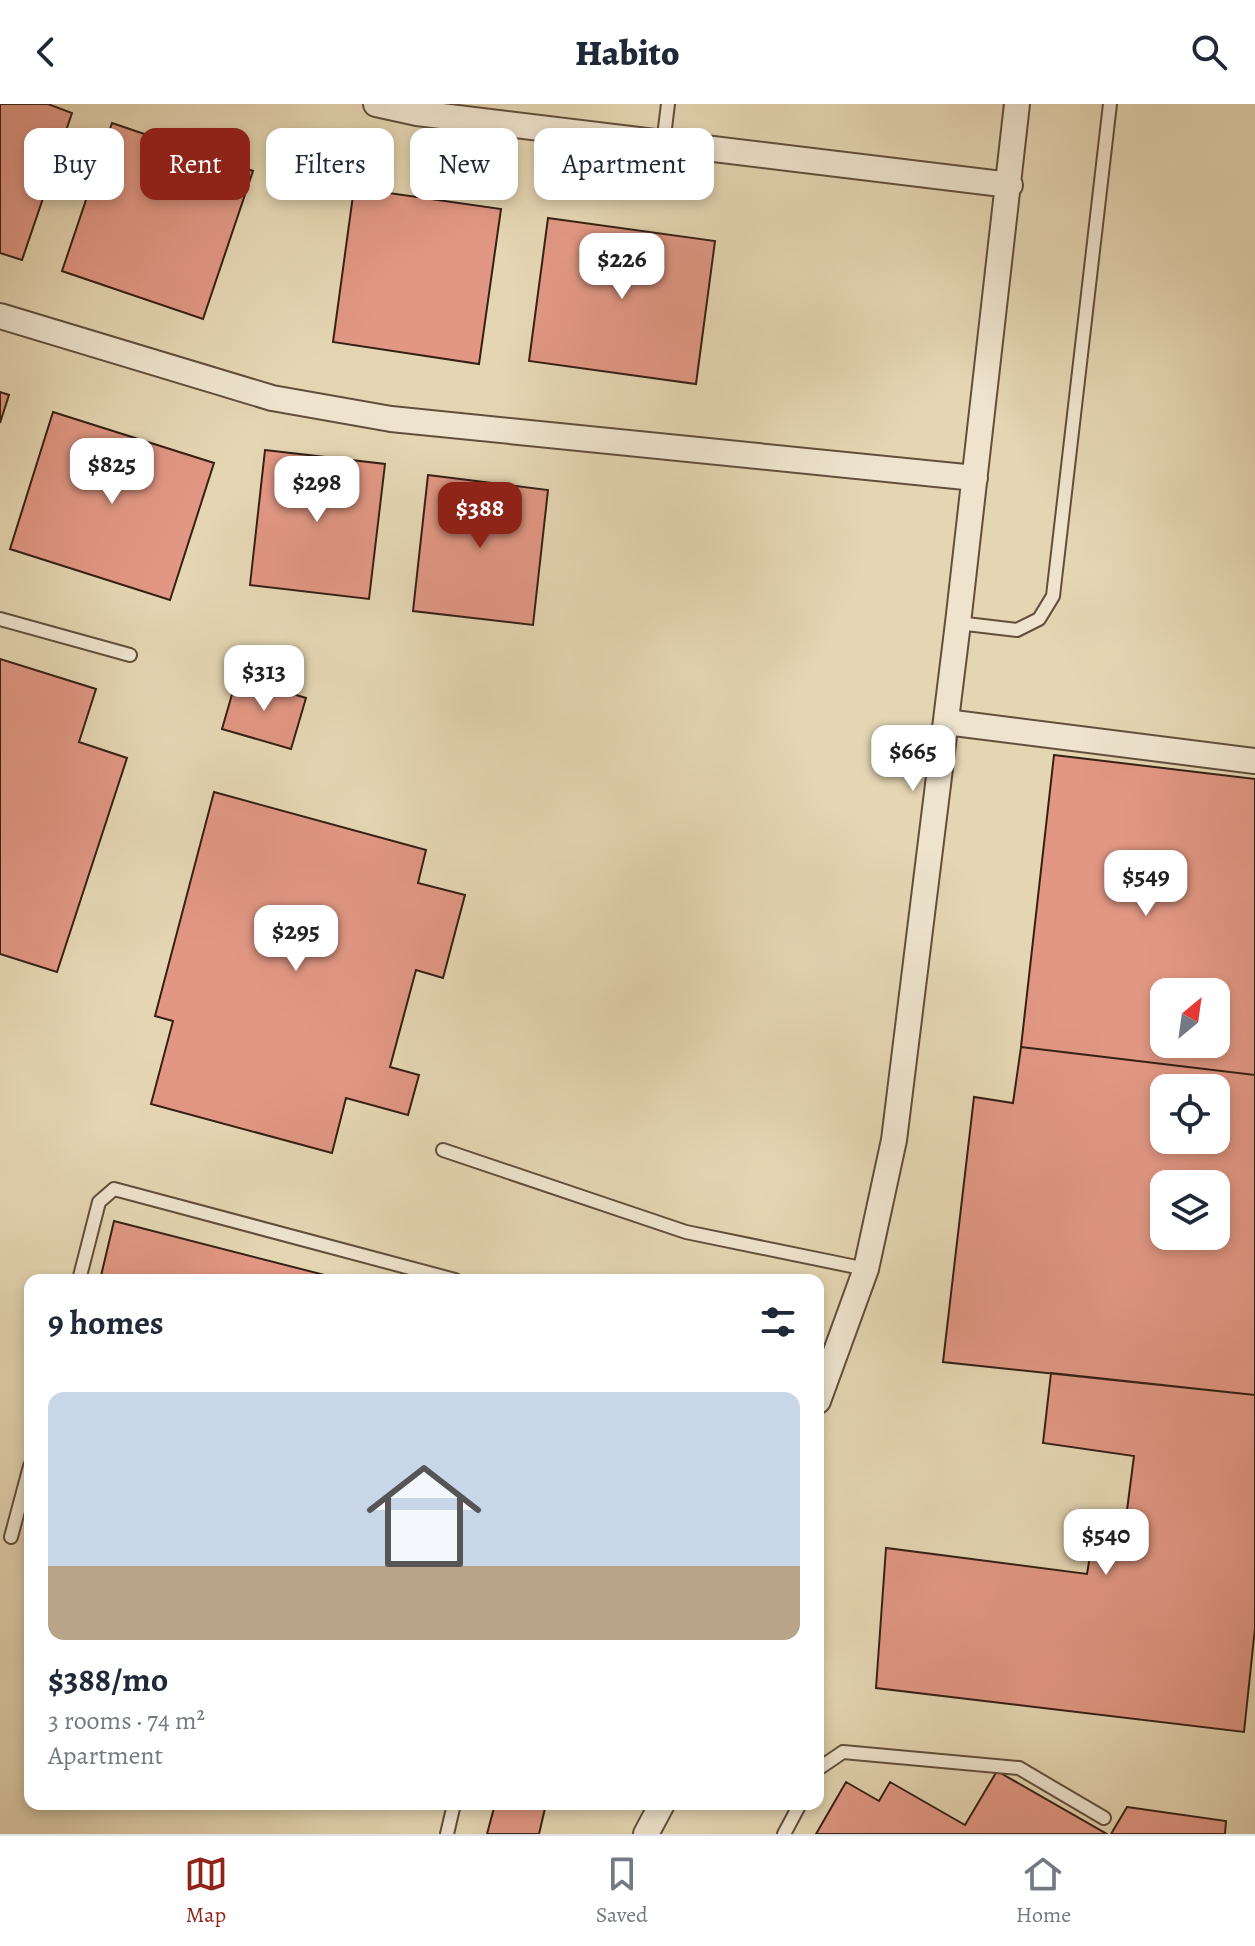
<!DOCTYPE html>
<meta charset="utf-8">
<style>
:root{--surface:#fff;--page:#f6f6f7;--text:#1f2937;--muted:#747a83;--line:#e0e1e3;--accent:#8f2418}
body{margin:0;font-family:Alegreya,serif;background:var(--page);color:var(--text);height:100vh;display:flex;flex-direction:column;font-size:30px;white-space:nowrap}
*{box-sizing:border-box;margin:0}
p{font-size:26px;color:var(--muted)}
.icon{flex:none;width:44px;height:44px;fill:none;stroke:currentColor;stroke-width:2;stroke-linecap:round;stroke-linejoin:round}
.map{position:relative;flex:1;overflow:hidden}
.side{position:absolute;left:24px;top:1170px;width:800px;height:536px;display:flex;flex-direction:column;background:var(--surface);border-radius:16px;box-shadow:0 4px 12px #0003}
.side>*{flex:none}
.guide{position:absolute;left:24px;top:24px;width:800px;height:72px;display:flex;gap:16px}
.needle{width:52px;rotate:29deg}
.fabs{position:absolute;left:1150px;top:874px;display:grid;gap:16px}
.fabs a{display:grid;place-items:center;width:80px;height:80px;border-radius:16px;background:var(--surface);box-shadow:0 4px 12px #0003;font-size:40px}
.price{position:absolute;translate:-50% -68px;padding:0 18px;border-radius:16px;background:#fff;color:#222;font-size:26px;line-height:52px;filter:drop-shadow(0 2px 4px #0008)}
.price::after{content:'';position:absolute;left:50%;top:48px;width:24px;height:18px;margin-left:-12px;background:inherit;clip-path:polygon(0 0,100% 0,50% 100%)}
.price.on{background:var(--accent);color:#fff}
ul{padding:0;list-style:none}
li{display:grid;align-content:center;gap:16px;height:424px;padding:0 24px}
li span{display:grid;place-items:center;height:248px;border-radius:16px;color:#555}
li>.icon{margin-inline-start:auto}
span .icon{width:144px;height:144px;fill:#fffc;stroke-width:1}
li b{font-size:34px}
h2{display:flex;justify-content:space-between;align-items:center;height:96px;padding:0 24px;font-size:34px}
.pill{padding:0 28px;border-radius:16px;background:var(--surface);box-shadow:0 4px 12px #0003;font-size:28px;line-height:72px}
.pill.on{background:var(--accent);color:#fff}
header{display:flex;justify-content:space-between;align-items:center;height:104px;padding:0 24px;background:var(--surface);font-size:36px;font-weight:800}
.dock{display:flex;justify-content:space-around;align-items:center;height:112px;border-top:2px solid var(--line);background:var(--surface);font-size:22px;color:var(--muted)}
.dock a{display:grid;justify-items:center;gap:4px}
.dock .on{color:var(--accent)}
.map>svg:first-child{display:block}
</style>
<header><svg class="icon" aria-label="back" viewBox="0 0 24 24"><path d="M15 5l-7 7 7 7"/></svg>Habito<svg class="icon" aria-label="search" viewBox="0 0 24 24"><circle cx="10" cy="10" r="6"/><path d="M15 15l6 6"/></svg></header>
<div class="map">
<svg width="1255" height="1730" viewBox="0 0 1255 1730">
<rect width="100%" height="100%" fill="#e5d6b3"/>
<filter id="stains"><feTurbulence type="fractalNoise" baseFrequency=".0025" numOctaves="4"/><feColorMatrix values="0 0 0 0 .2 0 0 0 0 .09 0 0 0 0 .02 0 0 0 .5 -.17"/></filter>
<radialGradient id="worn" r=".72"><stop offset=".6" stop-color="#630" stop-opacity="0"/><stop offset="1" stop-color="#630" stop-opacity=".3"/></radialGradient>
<path fill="#e19784" stroke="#362013" stroke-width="2" fill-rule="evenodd" d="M0,0H48L72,9L22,156L0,149Z
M112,19L253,67L203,215L62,167Z
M354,84L501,105L479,260L333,238Z
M548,114L715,137L696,280L529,257Z
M0,288L9,291L0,319Z
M53,308L214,359L170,496L10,445Z
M265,346L385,360L369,495L250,481Z
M428,371L548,386L533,521L413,507Z
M0,555L96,585L79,638L127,654L57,868L0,850Z
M237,573L306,594L291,645L222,625Z
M1054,651L1255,675V971L1021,943ZM1164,888H1216V940H1164Z
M214,688L426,746L418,779L465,791L443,874L416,866L390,963L419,971L408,1011L346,994L332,1049L151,1000L173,917L155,912Z
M1021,943L1255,971V1291L943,1258L974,993L1013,999ZM1164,984H1216V1036H1164ZM1164,1080H1216V1132H1164Z
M114,1117L344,1176H100Z
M1051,1269L1255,1291V1524L1244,1628L876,1584L886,1444L1087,1470L1097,1410L1126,1414L1134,1352L1043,1339Z
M997,1667L1107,1730H816L846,1678L879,1697L890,1678L965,1721Z
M495,1700H546L539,1730H487Z
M1127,1703L1226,1717L1225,1730H1111Z"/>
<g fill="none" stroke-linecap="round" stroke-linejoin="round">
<g stroke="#624e3b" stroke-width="16">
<path id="service" d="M663,40L668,0
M0,515L130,551
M958,519L1017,526L1039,515L1053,492L1110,0
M443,1046L686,1128L866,1165
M79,1176L99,1098L114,1085L455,1176
M11,1433L30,1362
M818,1665L843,1648L1019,1664L1104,1714
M447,1730L454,1700
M784,1730L800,1700"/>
</g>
<g stroke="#624e3b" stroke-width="28">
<path id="minor" d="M376,0L417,9L1010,81
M0,212L272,294L391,315L975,374
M946,618L1255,657
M818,1297L866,1165L894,1036L958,519L1017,0
M646,1730L662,1700"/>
</g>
<use href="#service" stroke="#eee4ce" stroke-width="12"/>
<use href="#minor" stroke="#eee4ce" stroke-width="24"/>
</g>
<rect width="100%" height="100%" filter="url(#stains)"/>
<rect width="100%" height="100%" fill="url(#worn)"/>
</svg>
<div class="fabs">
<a><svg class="needle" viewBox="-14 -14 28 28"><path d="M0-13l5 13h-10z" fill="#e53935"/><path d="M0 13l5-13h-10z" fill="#747a83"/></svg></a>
<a><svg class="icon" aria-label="locate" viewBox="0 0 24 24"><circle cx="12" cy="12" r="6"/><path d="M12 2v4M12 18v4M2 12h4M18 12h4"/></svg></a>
<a><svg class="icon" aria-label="layers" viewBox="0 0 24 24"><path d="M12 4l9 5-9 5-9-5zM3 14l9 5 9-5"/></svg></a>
</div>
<b class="price" style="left:622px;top:197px">$226</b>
<b class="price" style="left:112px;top:402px">$825</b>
<b class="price" style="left:317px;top:420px">$298</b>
<b class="price on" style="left:480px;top:446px">$388</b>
<b class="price" style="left:264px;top:609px">$313</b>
<b class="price" style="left:913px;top:689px">$665</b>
<b class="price" style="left:1146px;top:814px">$549</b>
<b class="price" style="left:296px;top:869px">$295</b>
<b class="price" style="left:1106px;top:1473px">$540</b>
<div class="guide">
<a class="pill">Buy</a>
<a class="pill on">Rent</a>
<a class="pill">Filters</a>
<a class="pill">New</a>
<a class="pill">Apartment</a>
</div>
<section class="side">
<h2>9 homes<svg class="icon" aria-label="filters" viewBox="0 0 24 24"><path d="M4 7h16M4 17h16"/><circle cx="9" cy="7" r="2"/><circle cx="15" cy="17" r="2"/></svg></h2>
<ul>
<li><span style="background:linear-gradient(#c9d6e8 70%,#b9a48a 0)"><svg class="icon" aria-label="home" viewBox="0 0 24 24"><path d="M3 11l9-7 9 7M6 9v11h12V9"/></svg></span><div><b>$388/mo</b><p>3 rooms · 74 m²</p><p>Apartment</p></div></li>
</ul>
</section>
</div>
<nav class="dock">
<a class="on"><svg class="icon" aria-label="map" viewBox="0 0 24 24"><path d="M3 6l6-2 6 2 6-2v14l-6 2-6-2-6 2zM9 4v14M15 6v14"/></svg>Map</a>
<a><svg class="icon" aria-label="saved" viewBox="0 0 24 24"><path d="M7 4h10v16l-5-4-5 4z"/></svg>Saved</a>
<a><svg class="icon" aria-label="home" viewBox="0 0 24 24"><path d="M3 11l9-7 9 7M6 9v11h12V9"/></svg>Home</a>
</nav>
